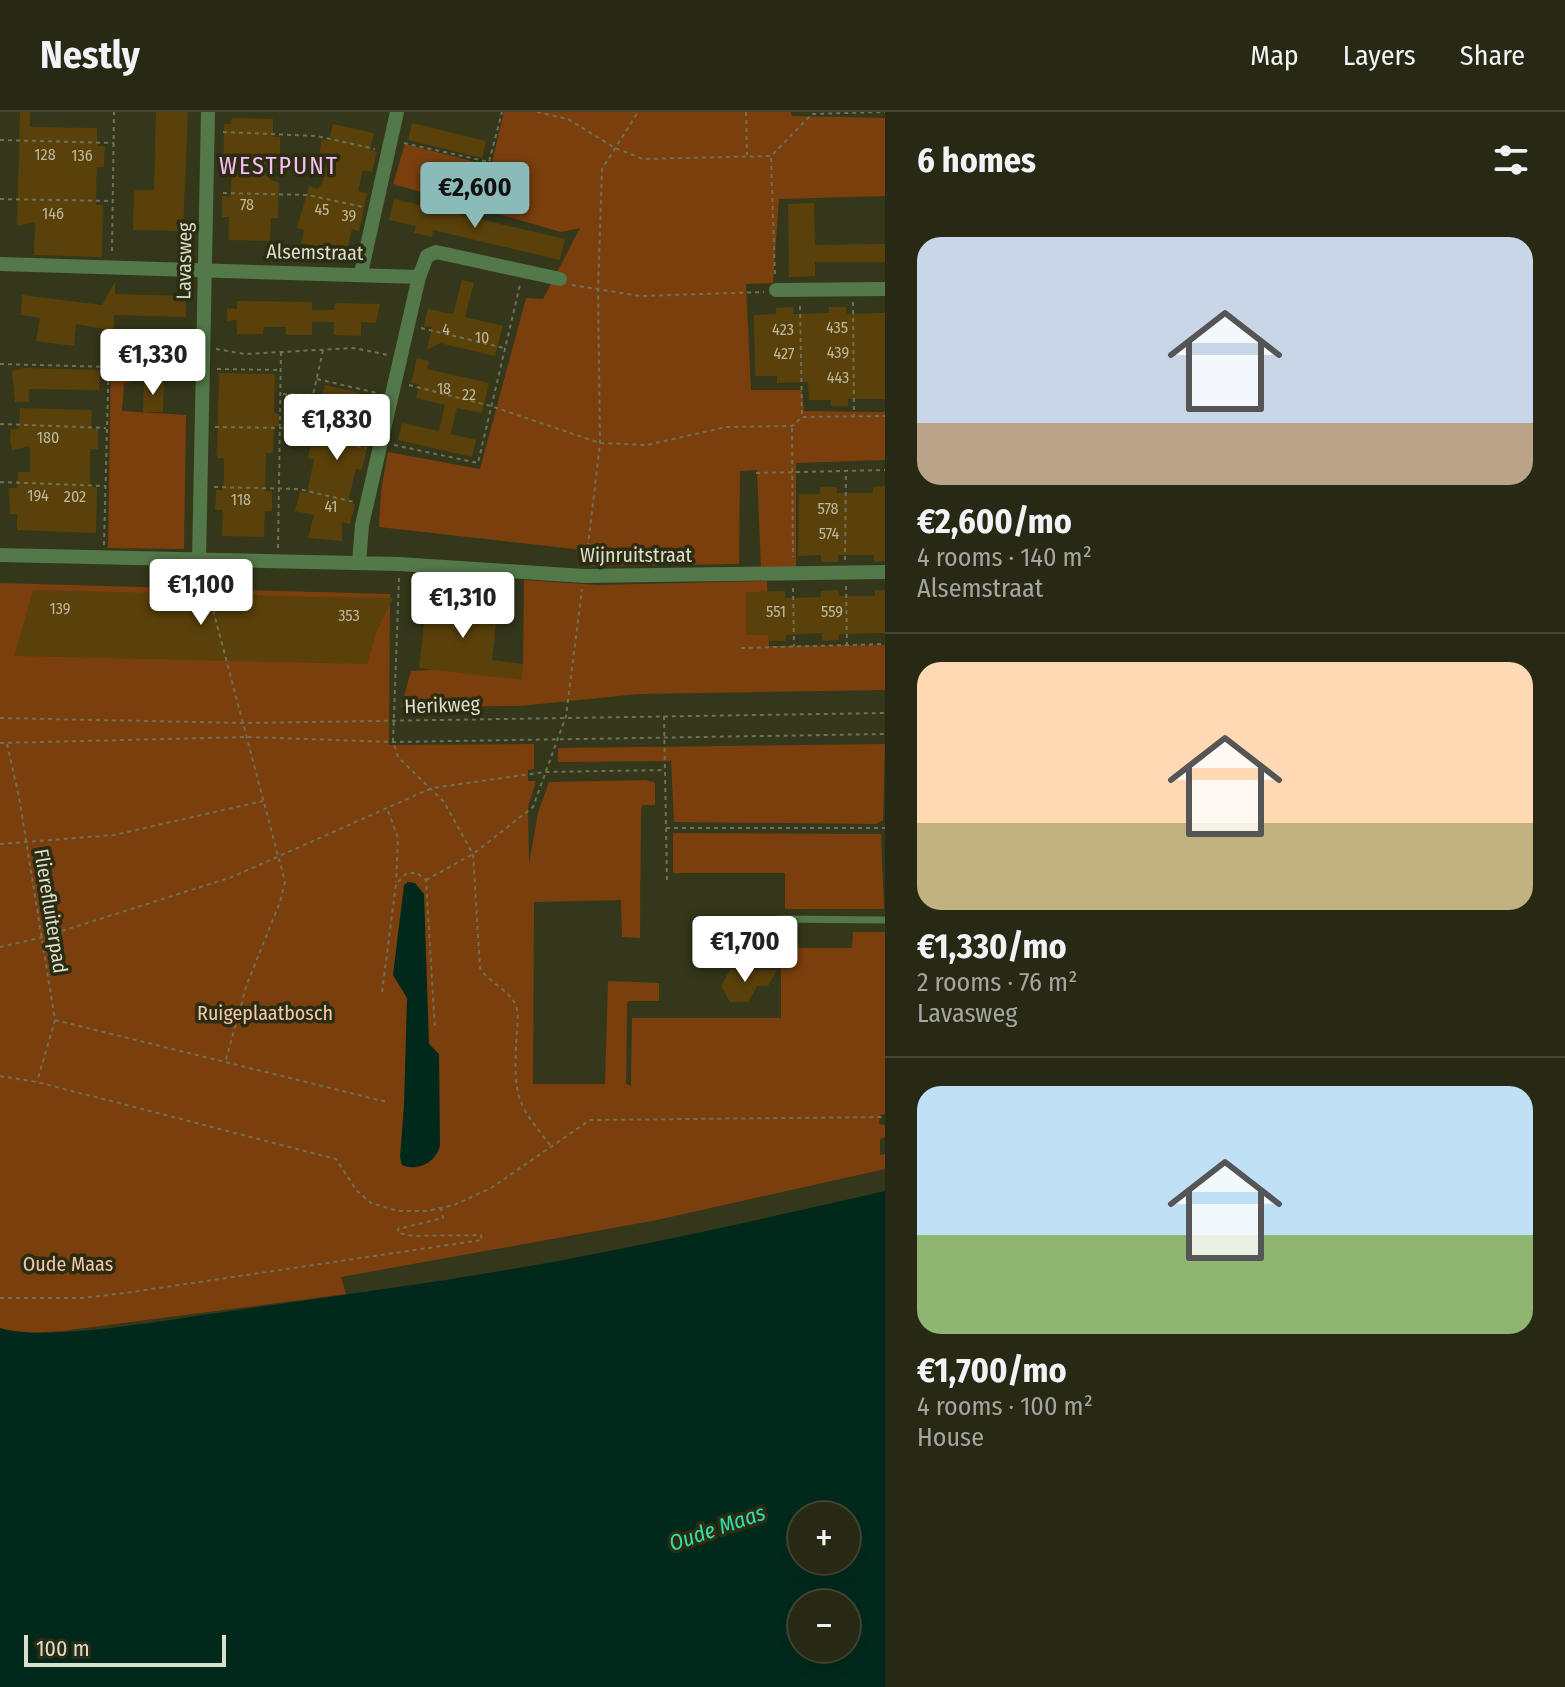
<!DOCTYPE html>
<meta charset="utf-8">
<style>
:root{--surface:#282914;--page:#30311d;--text:#f1f3f6;--muted:#a5a6a0;--line:#444534;--accent:#8bbbb9}
body{margin:0;font-family:"Fira Sans Condensed",sans-serif;background:var(--page);color:var(--text);height:100vh;display:flex;flex-direction:column;font-size:30px;white-space:nowrap}
*{box-sizing:border-box;margin:0}
p{font-size:26px;color:var(--muted)}
.icon{flex:none;width:44px;height:44px;fill:none;stroke:currentColor;stroke-width:2;stroke-linecap:round;stroke-linejoin:round}
.map{position:relative;flex:1;overflow:hidden}
.side{display:flex;flex-direction:column;background:var(--surface);width:680px}
.side>*{flex:none}
.buttons{position:absolute;left:788px;top:1390px;display:grid;gap:16px}
.buttons a{display:grid;place-items:center;width:72px;height:72px;border-radius:50%;background:var(--surface);box-shadow:0 8px 32px #0002,0 0 0 2px var(--line);font-size:40px}
.scale{position:absolute;left:24px;bottom:20px;width:202px;box-sizing:border-box;padding-left:8px;border:4px solid #dcdece;border-top:0;font-size:22px;line-height:28px;white-space:nowrap;color:#dcdece;-webkit-text-stroke:6px #2b2c11;paint-order:stroke}
.price{position:absolute;translate:-50% -68px;padding:0 18px;border-radius:8px;background:#fff;color:#222;font-size:26px;line-height:52px;filter:drop-shadow(0 2px 4px #0008)}
.price::after{content:'';position:absolute;left:50%;top:48px;width:24px;height:18px;margin-left:-12px;background:inherit;clip-path:polygon(0 0,100% 0,50% 100%)}
.price.on{background:var(--accent);color:#111}
ul{padding:0;list-style:none}
li{display:grid;align-content:center;gap:16px;height:424px;padding:0 32px}
li+li{border-top:2px solid var(--line)}
li span{display:grid;place-items:center;height:248px;border-radius:24px;color:#555}
li>.icon{margin-inline-start:auto}
span .icon{width:144px;height:144px;fill:#fffc;stroke-width:1}
li b{font-size:34px}
h2{display:flex;justify-content:space-between;align-items:center;height:96px;padding:0 32px;font-size:34px}
header{display:flex;align-items:center;gap:48px;box-sizing:border-box;height:112px;padding:0 40px;background:var(--surface);border-bottom:2px solid var(--line)}
header strong{font-size:38px}
nav{display:flex;gap:44px;margin-inline-start:auto;font-size:28px}
main{display:flex;flex:1;min-height:0}
.map>svg:first-child{display:block}
</style>
<header>
<strong>Nestly</strong>
<nav><a>Map</a><a>Layers</a><a>Share</a></nav>
</header>
<main>
<div class="map">
<svg width="885" height="1575" viewBox="0 0 885 1575">
<rect width="100%" height="100%" fill="#35371b"/>
<path fill="#7b3f0e" d="M504,0H791L792,4L885,6V84L779,87L773,171L746,172L751,278H802L804,299L885,300V348L796,351V455L761,456L757,358L740,359L739,452L590,454L591,439L379,415L381,379L388,340L480,357L526,186L543,187L580,116L561,120L393,72L405,32L491,54Z
M181,236L182,255L130,254V270L124,271L122,299L186,303L184,437L108,436L111,242L122,239Z
M524,468L598,473L767,469L769,534L885,533V578L638,582L520,594L401,595L411,559L523,554Z
M0,471L390,482L389,633L534,632V657L528,658V669H536L528,695L529,752L538,701L549,670L646,668L655,671V693H643L641,697L640,826L622,825L621,788L534,790L533,972H605L608,869L659,871V889H629L627,892L626,972L631,974L632,906H781V836H852L853,820H885V1002L880,1003L879,1012L885,1013V1025L880,1027V1043L885,1042V1057L657,1108L341,1165L346,1182L62,1219L17,1222L0,1216Z
M885,632L883,708L876,712L674,710L671,649L558,650V636Z
M673,721L881,722L884,797H785V761H673Z"/>
<path fill="#00291c" fill-rule="evenodd" d="M408,770L415,771L424,782L429,932L439,942L440,1033C437,1050 417,1060 402,1053L400,1045L404,993L407,886L393,863L404,773Z
M885,1079V1575H0V1216C45,1230 160,1209 210,1202C327,1185 443,1170 558,1149C668,1128 777,1104 885,1079ZM802,1404H846V1448H802ZM802,1492H846V1536H802Z"/>
<path fill="#5a410a" d="M20,0H30V15L97,16V34H105L104,55H97L96,93H103L102,145L34,143L35,110L17,114Z
M156,0H188L183,119L133,118L134,78H154Z
M232,6L273,7V25H280V45H270L269,67L279,71L278,106H271L270,129L229,128V105H222V84L230,85L233,44H223L224,24V12H231Z
M412,11L486,29L482,46L408,28Z
M333,12L374,21L370,38L377,40L372,60L363,58L358,79L367,81L359,119L352,117L346,142L301,131L304,118L297,116L309,74L318,77L322,71L327,49L318,47L322,27L329,29Z
M394,87L565,127L560,148L433,118L432,125L414,121L416,114L389,108Z
M814,91L815,133L885,132V150H815V164L789,165L788,92Z
M462,168L474,171L465,205L503,214L495,244L440,231L427,238L432,215L424,214L428,197L453,202Z
M115,170V182L186,184V205L114,203V219L76,212L74,234L36,229L40,206L21,203L22,183L102,193Z
M237,189L312,190V198H334L335,191L380,192L376,211L361,210V224L334,223V210H312V223H286V215H264L263,222H237V208L227,209V196L237,197Z
M793,195V202L829,201V195H846V202L885,201V287H848V294H831V288H809L808,270L777,271V264H755L754,203L776,202V196Z
M417,246L429,249L427,257L489,271L482,301L457,296L451,322L476,328L472,345L398,328L402,311L439,319L445,293L416,286L419,272L411,271Z
M25,256L100,258L99,278L29,277V290H15L12,259Z
M219,261L275,262L274,301L279,302V314H274L273,341H266L265,379H272V399H265L264,425L222,424L223,398H215L216,378H223L224,365V346H217Z
M144,269L164,270L163,300H143Z
M325,273L359,281V295L364,296L368,283L379,285L362,358L356,357L348,390L355,392L350,412L342,410V429L308,426L314,403L295,399L300,379L307,381L314,347L308,346L312,326L319,327L327,294L320,292Z
M20,296L92,298L91,317H98V337H90V375H97L96,421L17,418V402H10L9,376H17L18,360H30V334L12,338L10,328L11,317H19Z
M885,374V449L874,450V443H838V450H821V443L798,444L799,382H820V375H837V381H873V375Z
M33,478L327,485L393,486L377,519L367,552L14,544Z
M838,478L839,484H875V478H885V521L839,522V528L822,529V521L786,523V529H768V523H746V480L785,479V486L821,485V479Z
M427,485L498,493L492,548L523,552L522,568L419,556Z
M730,858H777L768,874H757L748,890H730L721,874Z"/>
<g fill="none" stroke-linecap="round" stroke-linejoin="round">
<path stroke="#6e7058" stroke-width="2" stroke-dasharray="4 4" stroke-linecap="butt" d="M537,0L568,7L615,36L643,47L771,44L812,2L885,0
M746,0L747,43
M223,20L317,24L375,37
M0,28L114,31
M404,31L489,50L502,0
M771,46L775,164
M223,81L308,83L363,95
M0,87L111,89
M112,139L114,0
M572,173L640,184L764,180
M853,190L854,303
M800,194L802,304
M421,216L504,236
M216,237L245,242L354,236L388,243
M0,252L187,257
M217,257L281,258
M317,267L377,281
M409,273L491,294L600,331L647,333L726,315L792,314L802,305L885,304
M283,282L313,283L323,238
M0,312L106,316
M215,315L281,316L366,336
M792,316L793,445
M394,333L478,351L520,173
M756,361L885,358
M0,370L105,374
M214,375L299,377L354,390
M104,433L109,239
M278,436L281,239
M845,448L846,359
M586,451L600,331L598,178L602,57L638,0
M203,460L285,770L280,790L247,872L225,951
M399,466L393,630L398,645L444,690L473,742L480,856C489,872 513,879 517,897C519,908 516,924 516,935C514,987 518,992 550,1033
M846,474L847,533
M793,476L794,534
M741,536L885,532
M664,604L667,770
M0,606L244,611L885,601
M0,631L248,625L393,630L885,622
M7,632L19,685L55,908L37,970
M388,699L398,726L396,770
M666,716H885
M0,732L114,723L263,689
M426,768L473,742L533,695L566,604L582,477
M0,835L40,826L232,765L432,676L545,660L665,658
M382,880L396,772L407,761H417L426,768L435,918
M55,908L387,990
M0,964L37,970L336,1047L357,1079L371,1091L398,1099H427L454,1093L491,1076L590,1008L885,1005
M0,1186H82L125,1181L482,1128L481,1123L414,1124L398,1121V1117L443,1106L441,1097"/>
<path stroke="#537849" stroke-width="7" d="M779,807L885,808"/>
<path stroke="#537849" stroke-width="14" d="M0,152L419,165L427,144L436,140L560,167
M361,161L397,0
M776,178L885,177
M0,443L399,452L584,464L885,460
M199,448L208,0
M359,451L362,413L419,165"/>
</g>
<g text-anchor="middle" dominant-baseline="central" stroke-width="7" stroke-linejoin="round" paint-order="stroke">
<g font-size="16" fill="#bcb79d">
<text x="45" y="42">128</text>
<text x="82" y="43">136</text>
<text x="247" y="92">78</text>
<text x="322" y="97">45</text>
<text x="53" y="101">146</text>
<text x="349" y="103">39</text>
<text x="837" y="215">435</text>
<text x="446" y="217">4</text>
<text x="783" y="217">423</text>
<text x="482" y="225">10</text>
<text x="838" y="240">439</text>
<text x="784" y="241">427</text>
<text x="838" y="265">443</text>
<text x="444" y="276">18</text>
<text x="469" y="282">22</text>
<text x="48" y="325">180</text>
<text x="38" y="383">194</text>
<text x="75" y="384">202</text>
<text x="241" y="387">118</text>
<text x="331" y="394">41</text>
<text x="828" y="396">578</text>
<text x="829" y="421">574</text>
<text x="60" y="496">139</text>
<text x="776" y="499">551</text>
<text x="832" y="499">559</text>
<text x="349" y="503">353</text>
</g>
<g font-size="20" fill="#dcdece" stroke="#2b2c11">
<text transform="translate(315 140) rotate(1)">Alsemstraat</text>
<text transform="translate(184 149) rotate(-89)">Lavasweg</text>
<text x="636" y="443">Wijnruitstraat</text>
<text transform="translate(442 593) rotate(-2)">Herikweg</text>
<text transform="translate(51 799) rotate(81)">Flierefluiterpad</text>
</g>
<g font-size="20" fill="#f3c7ac" stroke="#2b2c11">
<text x="265" y="901">Ruigeplaatbosch</text>
<text x="68" y="1152">Oude Maas</text>
</g>
<g font-size="22" font-style="italic" fill="#2fe1ae" stroke="#2b2c11">
<text transform="translate(717 1416) rotate(-19)">Oude Maas</text>
</g>
<g font-size="24" letter-spacing="2" fill="#fabef6" stroke="#2b2c11">
<text x="279" y="54">WESTPUNT</text>
</g>
</g>
</svg>
<div class="buttons">
<a>+</a>
<a>−</a>
</div>
<div class="scale">100 m</div>
<b class="price on" style="left:475px;top:118px">€2,600</b>
<b class="price" style="left:153px;top:285px">€1,330</b>
<b class="price" style="left:337px;top:350px">€1,830</b>
<b class="price" style="left:201px;top:515px">€1,100</b>
<b class="price" style="left:463px;top:528px">€1,310</b>
<b class="price" style="left:745px;top:872px">€1,700</b>
</div>
<section class="side">
<h2>6 homes<svg class="icon" aria-label="filters" viewBox="0 0 24 24"><path d="M4 7h16M4 17h16"/><circle cx="9" cy="7" r="2"/><circle cx="15" cy="17" r="2"/></svg></h2>
<ul>
<li><span style="background:linear-gradient(#c9d6e8 75%,#b9a48a 0)"><svg class="icon" aria-label="home" viewBox="0 0 24 24"><path d="M3 11l9-7 9 7M6 9v11h12V9"/></svg></span><div><b>€2,600/mo</b><p>4 rooms · 140 m²</p><p>Alsemstraat</p></div></li>
<li><span style="background:linear-gradient(#ffd9b3 65%,#c2b280 0)"><svg class="icon" aria-label="home" viewBox="0 0 24 24"><path d="M3 11l9-7 9 7M6 9v11h12V9"/></svg></span><div><b>€1,330/mo</b><p>2 rooms · 76 m²</p><p>Lavasweg</p></div></li>
<li><span style="background:linear-gradient(#bfe0f5 60%,#8fb573 0)"><svg class="icon" aria-label="home" viewBox="0 0 24 24"><path d="M3 11l9-7 9 7M6 9v11h12V9"/></svg></span><div><b>€1,700/mo</b><p>4 rooms · 100 m²</p><p>House</p></div></li>
</ul>
</section>
</main>
